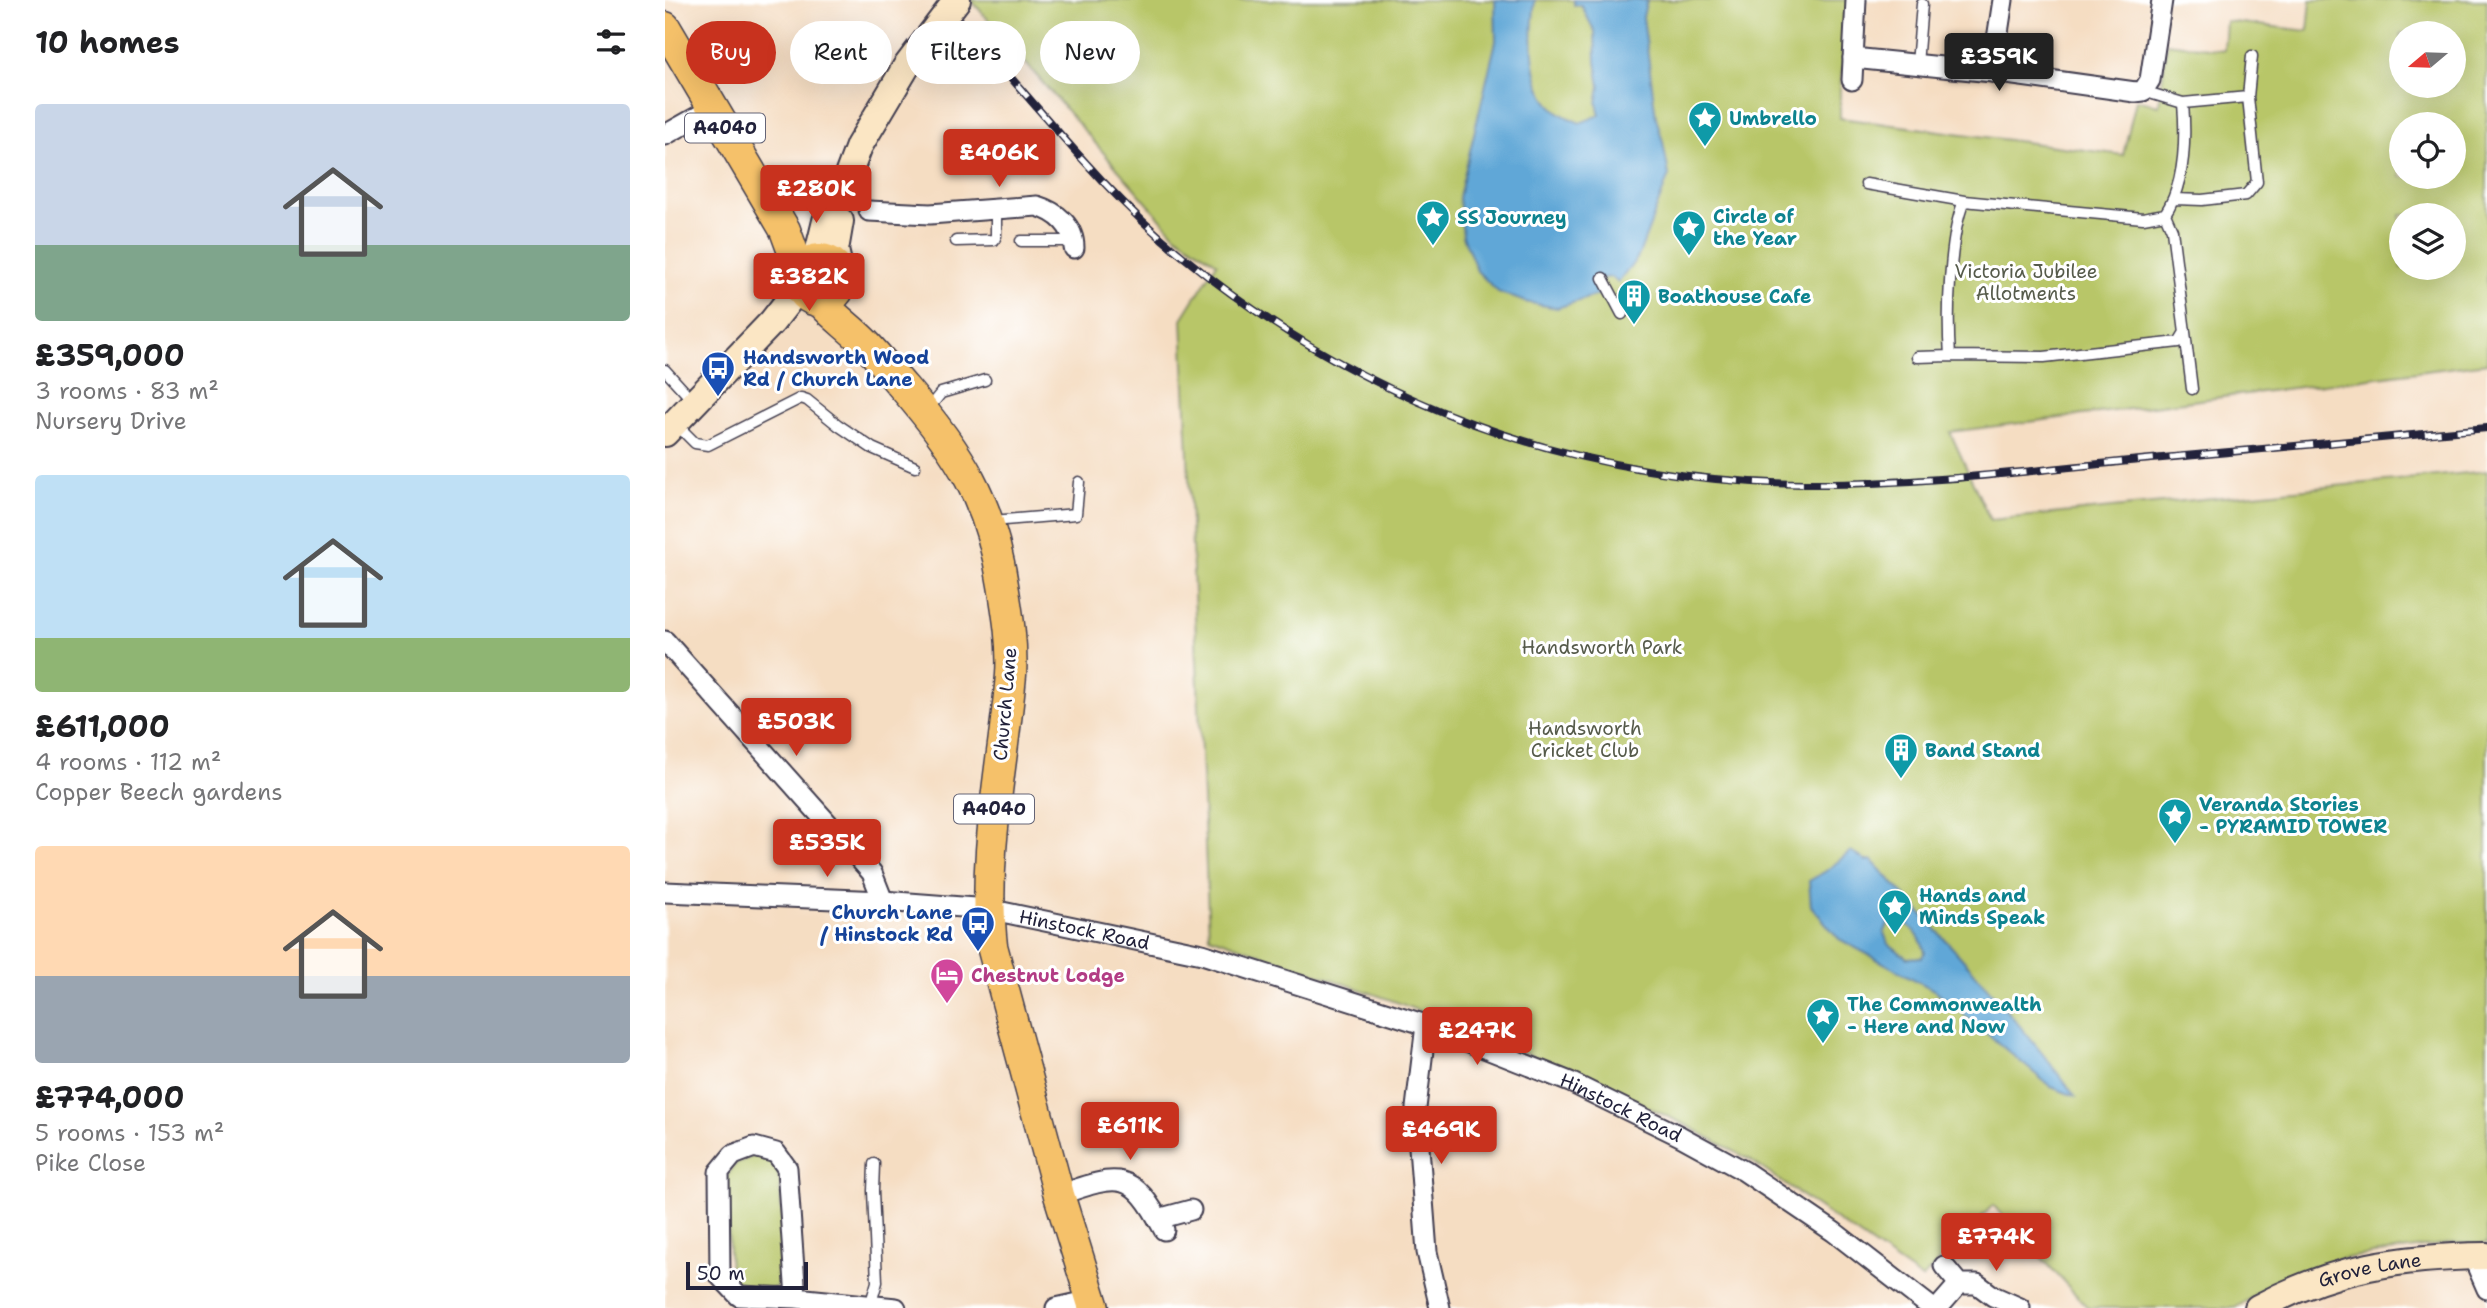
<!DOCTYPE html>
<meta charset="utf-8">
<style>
:root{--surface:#fff;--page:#f6f6f6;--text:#202124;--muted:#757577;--accent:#c8321e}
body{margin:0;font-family:"Shantell Sans",sans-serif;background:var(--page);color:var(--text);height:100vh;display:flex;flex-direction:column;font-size:26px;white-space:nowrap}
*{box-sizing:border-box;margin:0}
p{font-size:23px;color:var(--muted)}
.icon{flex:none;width:38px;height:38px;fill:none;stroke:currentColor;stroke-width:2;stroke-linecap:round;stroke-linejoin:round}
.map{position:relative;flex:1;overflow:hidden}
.sheet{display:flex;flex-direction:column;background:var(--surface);width:665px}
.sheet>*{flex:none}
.hud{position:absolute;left:21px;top:21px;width:665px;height:63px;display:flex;gap:14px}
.needle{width:46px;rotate:251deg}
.fabs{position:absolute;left:1724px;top:21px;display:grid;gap:14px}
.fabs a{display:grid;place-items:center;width:77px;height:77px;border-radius:50%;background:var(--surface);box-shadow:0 7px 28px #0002;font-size:35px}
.scale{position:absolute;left:21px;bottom:18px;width:122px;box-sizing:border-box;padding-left:7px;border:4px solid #22223b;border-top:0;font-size:19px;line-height:24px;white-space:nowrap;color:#22223b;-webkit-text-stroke:5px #fff;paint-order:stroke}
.price{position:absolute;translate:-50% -60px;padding:0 16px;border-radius:7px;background:var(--accent);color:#fff;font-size:23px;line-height:46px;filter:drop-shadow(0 2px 4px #0008)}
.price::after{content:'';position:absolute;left:50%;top:42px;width:21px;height:16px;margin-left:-10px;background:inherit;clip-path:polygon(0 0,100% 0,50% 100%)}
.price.selected{background:#222;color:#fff}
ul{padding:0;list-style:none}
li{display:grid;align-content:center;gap:14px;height:371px;padding:0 35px}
li span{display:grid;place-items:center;height:217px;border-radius:7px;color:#555}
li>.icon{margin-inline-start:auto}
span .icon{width:126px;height:126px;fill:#fffc;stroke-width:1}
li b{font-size:30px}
h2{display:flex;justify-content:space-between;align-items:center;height:84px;padding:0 35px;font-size:30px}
.tag{padding:0 24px;border-radius:32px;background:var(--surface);box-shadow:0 7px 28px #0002;font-size:24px;line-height:63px}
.tag.selected{background:var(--accent);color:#fff}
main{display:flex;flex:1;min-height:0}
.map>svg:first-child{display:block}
</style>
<main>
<section class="sheet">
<h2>10 homes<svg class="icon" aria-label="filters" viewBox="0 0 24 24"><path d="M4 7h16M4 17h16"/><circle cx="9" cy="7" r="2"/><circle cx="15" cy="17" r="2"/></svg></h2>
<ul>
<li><span style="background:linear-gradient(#c9d6e8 65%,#7fa58c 0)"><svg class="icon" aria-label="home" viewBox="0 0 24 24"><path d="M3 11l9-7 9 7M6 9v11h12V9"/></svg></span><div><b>£359,000</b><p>3 rooms · 83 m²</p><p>Nursery Drive</p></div></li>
<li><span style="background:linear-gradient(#bfe0f5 75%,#8fb573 0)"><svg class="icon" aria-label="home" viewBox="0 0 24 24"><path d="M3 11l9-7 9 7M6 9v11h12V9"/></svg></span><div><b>£611,000</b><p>4 rooms · 112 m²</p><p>Copper Beech gardens</p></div></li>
<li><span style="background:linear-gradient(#ffd9b3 60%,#9aa5b1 0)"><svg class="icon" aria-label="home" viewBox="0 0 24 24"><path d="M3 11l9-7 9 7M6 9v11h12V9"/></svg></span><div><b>£774,000</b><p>5 rooms · 153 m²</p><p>Pike Close</p></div></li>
</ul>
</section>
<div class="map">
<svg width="1822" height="1308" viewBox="0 0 1822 1308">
<rect width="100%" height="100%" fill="#fff"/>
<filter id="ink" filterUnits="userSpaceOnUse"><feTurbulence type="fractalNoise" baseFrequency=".0143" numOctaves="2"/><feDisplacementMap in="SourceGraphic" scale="14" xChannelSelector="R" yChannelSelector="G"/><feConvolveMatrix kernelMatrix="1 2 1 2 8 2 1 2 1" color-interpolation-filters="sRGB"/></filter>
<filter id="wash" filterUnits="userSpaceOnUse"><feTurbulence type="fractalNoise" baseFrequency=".00686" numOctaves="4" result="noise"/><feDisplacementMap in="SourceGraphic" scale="28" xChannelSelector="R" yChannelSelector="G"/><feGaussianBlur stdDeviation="1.57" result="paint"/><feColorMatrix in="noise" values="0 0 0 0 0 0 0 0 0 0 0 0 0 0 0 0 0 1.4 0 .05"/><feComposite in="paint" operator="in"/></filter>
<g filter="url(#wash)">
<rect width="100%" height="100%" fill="#f5ddc2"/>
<path fill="#b8c668" stroke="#6d7452" stroke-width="2" fill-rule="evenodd" d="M306,0H1185L1175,90V118L1458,155L1471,100L1494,105L1502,43L1559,50L1561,21L1643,31L1646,0H1822V363L1285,432L1325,520L1822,471V1244L1786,1243L1667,1260L1604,1287L1570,1308H1423L1328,1205L1257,1279L1085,1160L1023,1126L908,1072L734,1003L544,936L517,319L552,263L509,234ZM1736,33H1788V86H1736ZM1736,124H1788V177H1736ZM1736,215H1788V268H1736Z
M91,1155L109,1163L114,1169L121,1272C108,1302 85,1292 65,1277L61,1178L71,1163Z"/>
<path fill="#60a7d7" stroke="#416489" stroke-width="2" fill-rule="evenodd" d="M830,0H870C866,32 863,87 891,110C897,116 907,119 915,123L935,115L932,103L935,86L931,62L930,32L916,5H909V0H982L978,17L991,117L998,142L1004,175L973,257L953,283L947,277L938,278L933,284L935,294L892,308L860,302L833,292L812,271L798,236L794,197L831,41Z
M1186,851L1201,861L1206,860C1278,935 1348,1013 1410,1096L1386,1087L1271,991L1174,939L1146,906L1144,881L1161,871ZM1236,920C1249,929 1256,937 1260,952L1257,957L1242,958L1223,943L1219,933L1224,923Z"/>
</g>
<g filter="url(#ink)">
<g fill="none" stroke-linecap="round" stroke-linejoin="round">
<g stroke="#423e4f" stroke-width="13">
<path id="lane" d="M1252,64L1257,4
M1478,91L1518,103C1521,139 1520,184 1500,214L1507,230L1520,332L1514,342L1379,357L1285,356C1282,316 1284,237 1299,201L1478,218L1500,214
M1518,103L1583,97L1587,56
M1201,184L1299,201
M1510,199L1537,200L1581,195L1592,182L1583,97
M291,241L329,240L331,236V209
M356,241H409
M938,278L957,314
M1520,332L1527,389
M1252,357L1285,356
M0,370L29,402
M263,409L276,393L320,380
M10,423L30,443L43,445L136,398L142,400L173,425L207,448L250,467
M327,521L411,514L414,482
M205,1306L212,1282L208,1191L209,1164"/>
</g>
<g stroke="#423e4f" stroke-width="23">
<g id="street">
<path d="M1188,58L1327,72L1470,92L1478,91L1485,80L1497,0"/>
<path d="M1327,72L1338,0"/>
<path d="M1187,80L1191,0"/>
<path d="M0,135L48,108"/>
<path d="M204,211L265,214L372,206C392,212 409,226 409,248"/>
<path d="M0,641L207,873L218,901"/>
<path id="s1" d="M0,892L218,901L323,909L537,954L761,1025L905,1082L1015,1136L1079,1171L1169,1232L1267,1308"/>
<path d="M761,1025L751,1108L762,1252L775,1308"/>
<path d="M394,1195C454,1174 467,1169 499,1230"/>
<path d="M493,1219L526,1210"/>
<path d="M1808,1257L1822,1289"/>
<path d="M1279,1266L1294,1284H1312L1328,1296L1355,1308"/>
<path d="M131,1298L122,1168L111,1153L89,1147L68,1155L54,1172L55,1276L74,1296L131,1298L231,1308"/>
<path d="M391,1308L427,1300"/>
<path d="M1273,1308L1294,1284"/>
</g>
</g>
<g stroke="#423e4f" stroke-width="30">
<g id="secondary">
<path d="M152,258L161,221L182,178L194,146L241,67L292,0"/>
<path d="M175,271L170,250L175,221"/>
<path d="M0,433L107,322L125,299L134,277"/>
<path id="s2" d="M1593,1308C1668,1267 1737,1257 1822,1256"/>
</g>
</g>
<g stroke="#423e4f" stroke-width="33">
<path id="primary" d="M0,27L120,230L135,271
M134 280a21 21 0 1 1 42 0a21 21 0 1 1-42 0Z
M155,301C168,316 184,327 198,341C213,356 226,373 240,389C295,453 325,500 338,585C343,615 348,645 346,675C338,765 317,855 327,946L394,1195L429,1308"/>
</g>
<use href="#lane" stroke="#fff" stroke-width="10"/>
<use href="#street" stroke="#fff" stroke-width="19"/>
<use href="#secondary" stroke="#fbe6c4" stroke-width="26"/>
<use href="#primary" stroke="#f5c16b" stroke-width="30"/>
<g stroke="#22223b" stroke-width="8">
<path id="rail" d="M310,37C377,111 438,191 516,255C696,402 906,481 1139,484C1247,485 1356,472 1464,461C1583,450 1703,440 1822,428"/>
</g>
<use href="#rail" stroke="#fff" stroke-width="5" stroke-dasharray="16" stroke-linecap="butt"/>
</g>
</g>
<defs>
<g id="sight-pin" transform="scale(1.75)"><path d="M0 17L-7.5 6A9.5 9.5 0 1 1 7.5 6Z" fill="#0f9aa8" stroke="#fff"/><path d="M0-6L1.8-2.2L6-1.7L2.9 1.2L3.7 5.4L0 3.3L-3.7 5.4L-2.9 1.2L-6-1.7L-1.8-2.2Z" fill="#fff"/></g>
<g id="building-pin" transform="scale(1.75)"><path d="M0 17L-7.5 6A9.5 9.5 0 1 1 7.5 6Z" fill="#0f9aa8" stroke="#fff"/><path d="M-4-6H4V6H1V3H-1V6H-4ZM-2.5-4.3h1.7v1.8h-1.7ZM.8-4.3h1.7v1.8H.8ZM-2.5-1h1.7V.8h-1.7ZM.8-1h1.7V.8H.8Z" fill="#fff"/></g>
<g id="bus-pin" transform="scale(1.75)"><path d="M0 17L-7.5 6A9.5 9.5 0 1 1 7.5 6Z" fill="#1a4fb4" stroke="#fff"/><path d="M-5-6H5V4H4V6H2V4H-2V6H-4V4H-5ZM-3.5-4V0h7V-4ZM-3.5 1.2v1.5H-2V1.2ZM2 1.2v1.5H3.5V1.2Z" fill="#fff"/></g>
<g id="hotel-pin" transform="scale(1.75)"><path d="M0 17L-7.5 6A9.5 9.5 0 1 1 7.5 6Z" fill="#d1479c" stroke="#fff"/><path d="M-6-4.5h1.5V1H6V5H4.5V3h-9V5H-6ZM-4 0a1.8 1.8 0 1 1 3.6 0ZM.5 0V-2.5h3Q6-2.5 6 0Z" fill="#fff"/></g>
</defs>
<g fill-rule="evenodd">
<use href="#sight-pin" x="1040" y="118"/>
<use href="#sight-pin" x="768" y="217"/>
<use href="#sight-pin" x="1024" y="227"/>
<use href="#building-pin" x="969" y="296"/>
<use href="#bus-pin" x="53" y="368"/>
<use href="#building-pin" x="1236" y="750"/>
<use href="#sight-pin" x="1510" y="815"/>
<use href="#sight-pin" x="1230" y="906"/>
<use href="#bus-pin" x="313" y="923"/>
<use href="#hotel-pin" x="282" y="975"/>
<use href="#sight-pin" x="1158" y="1015"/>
</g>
<g text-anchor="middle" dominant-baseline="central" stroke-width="6" stroke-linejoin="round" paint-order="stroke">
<g fill="#fff" stroke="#646476" stroke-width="2">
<rect x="20" y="113.5" width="80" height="29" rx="5"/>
<rect x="289" y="794.5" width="80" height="29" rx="5"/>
</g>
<g font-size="18" font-weight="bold" fill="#22223b">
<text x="60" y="128">A4040</text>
<text x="329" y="809">A4040</text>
</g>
<g font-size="19" font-weight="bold" fill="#0d838f" stroke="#fff" text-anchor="start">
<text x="1064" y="118">Umbrello</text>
<text x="1048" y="216">Circle of<tspan x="1048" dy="22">the Year</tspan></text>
<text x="792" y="217">SS Journey</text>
<text x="993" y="296">Boathouse Cafe</text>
<text x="1260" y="750">Band Stand</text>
<text x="1534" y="804">Veranda Stories<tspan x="1534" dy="22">- PYRAMID TOWER</tspan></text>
<text x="1254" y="895">Hands and<tspan x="1254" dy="22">Minds Speak</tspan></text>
<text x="1182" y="1004">The Commonwealth<tspan x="1182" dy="22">- Here and Now</tspan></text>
</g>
<g font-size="19" fill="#565b4b" stroke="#fff">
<text x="1361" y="271">Victoria Jubilee<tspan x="1361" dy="22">Allotments</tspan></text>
<text x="937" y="647">Handsworth Park</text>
<text x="920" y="728">Handsworth<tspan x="920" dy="22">Cricket Club</tspan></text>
</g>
<g font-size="19" font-weight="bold" fill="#164399" stroke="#fff" text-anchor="start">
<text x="78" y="357">Handsworth Wood<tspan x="78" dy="22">Rd / Church Lane</tspan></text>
<text x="288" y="912" text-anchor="end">Church Lane<tspan x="288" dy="22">/ Hinstock Rd</tspan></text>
</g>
<g font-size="19" fill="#22223b" stroke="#fff">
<text transform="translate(340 704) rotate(-85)">Church Lane</text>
<text stroke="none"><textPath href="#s1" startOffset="422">Hinstock Road</textPath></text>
<text stroke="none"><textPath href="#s1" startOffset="989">Hinstock Road</textPath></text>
<text stroke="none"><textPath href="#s2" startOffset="119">Grove Lane</textPath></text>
</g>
<g font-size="19" font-weight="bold" fill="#b23c85" stroke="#fff" text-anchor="start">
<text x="306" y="975">Chestnut Lodge</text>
</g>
</g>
</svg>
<div class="fabs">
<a><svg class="needle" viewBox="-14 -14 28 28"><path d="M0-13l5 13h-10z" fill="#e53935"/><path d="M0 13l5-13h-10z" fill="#757577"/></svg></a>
<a><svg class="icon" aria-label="locate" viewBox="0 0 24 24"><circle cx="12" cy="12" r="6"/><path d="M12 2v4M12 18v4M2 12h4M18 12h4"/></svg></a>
<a><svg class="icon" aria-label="layers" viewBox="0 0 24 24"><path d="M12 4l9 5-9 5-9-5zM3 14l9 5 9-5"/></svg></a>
</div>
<div class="scale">50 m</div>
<b class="price selected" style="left:1334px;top:93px">£359K</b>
<b class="price" style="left:334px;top:189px">£406K</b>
<b class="price" style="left:151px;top:225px">£280K</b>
<b class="price" style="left:144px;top:313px">£382K</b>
<b class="price" style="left:131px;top:758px">£503K</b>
<b class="price" style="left:162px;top:879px">£535K</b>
<b class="price" style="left:812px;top:1067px">£247K</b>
<b class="price" style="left:465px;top:1162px">£611K</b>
<b class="price" style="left:776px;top:1166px">£469K</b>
<b class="price" style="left:1331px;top:1273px">£774K</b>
<div class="hud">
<a class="tag selected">Buy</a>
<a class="tag">Rent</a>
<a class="tag">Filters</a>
<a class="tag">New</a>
</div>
</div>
</main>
